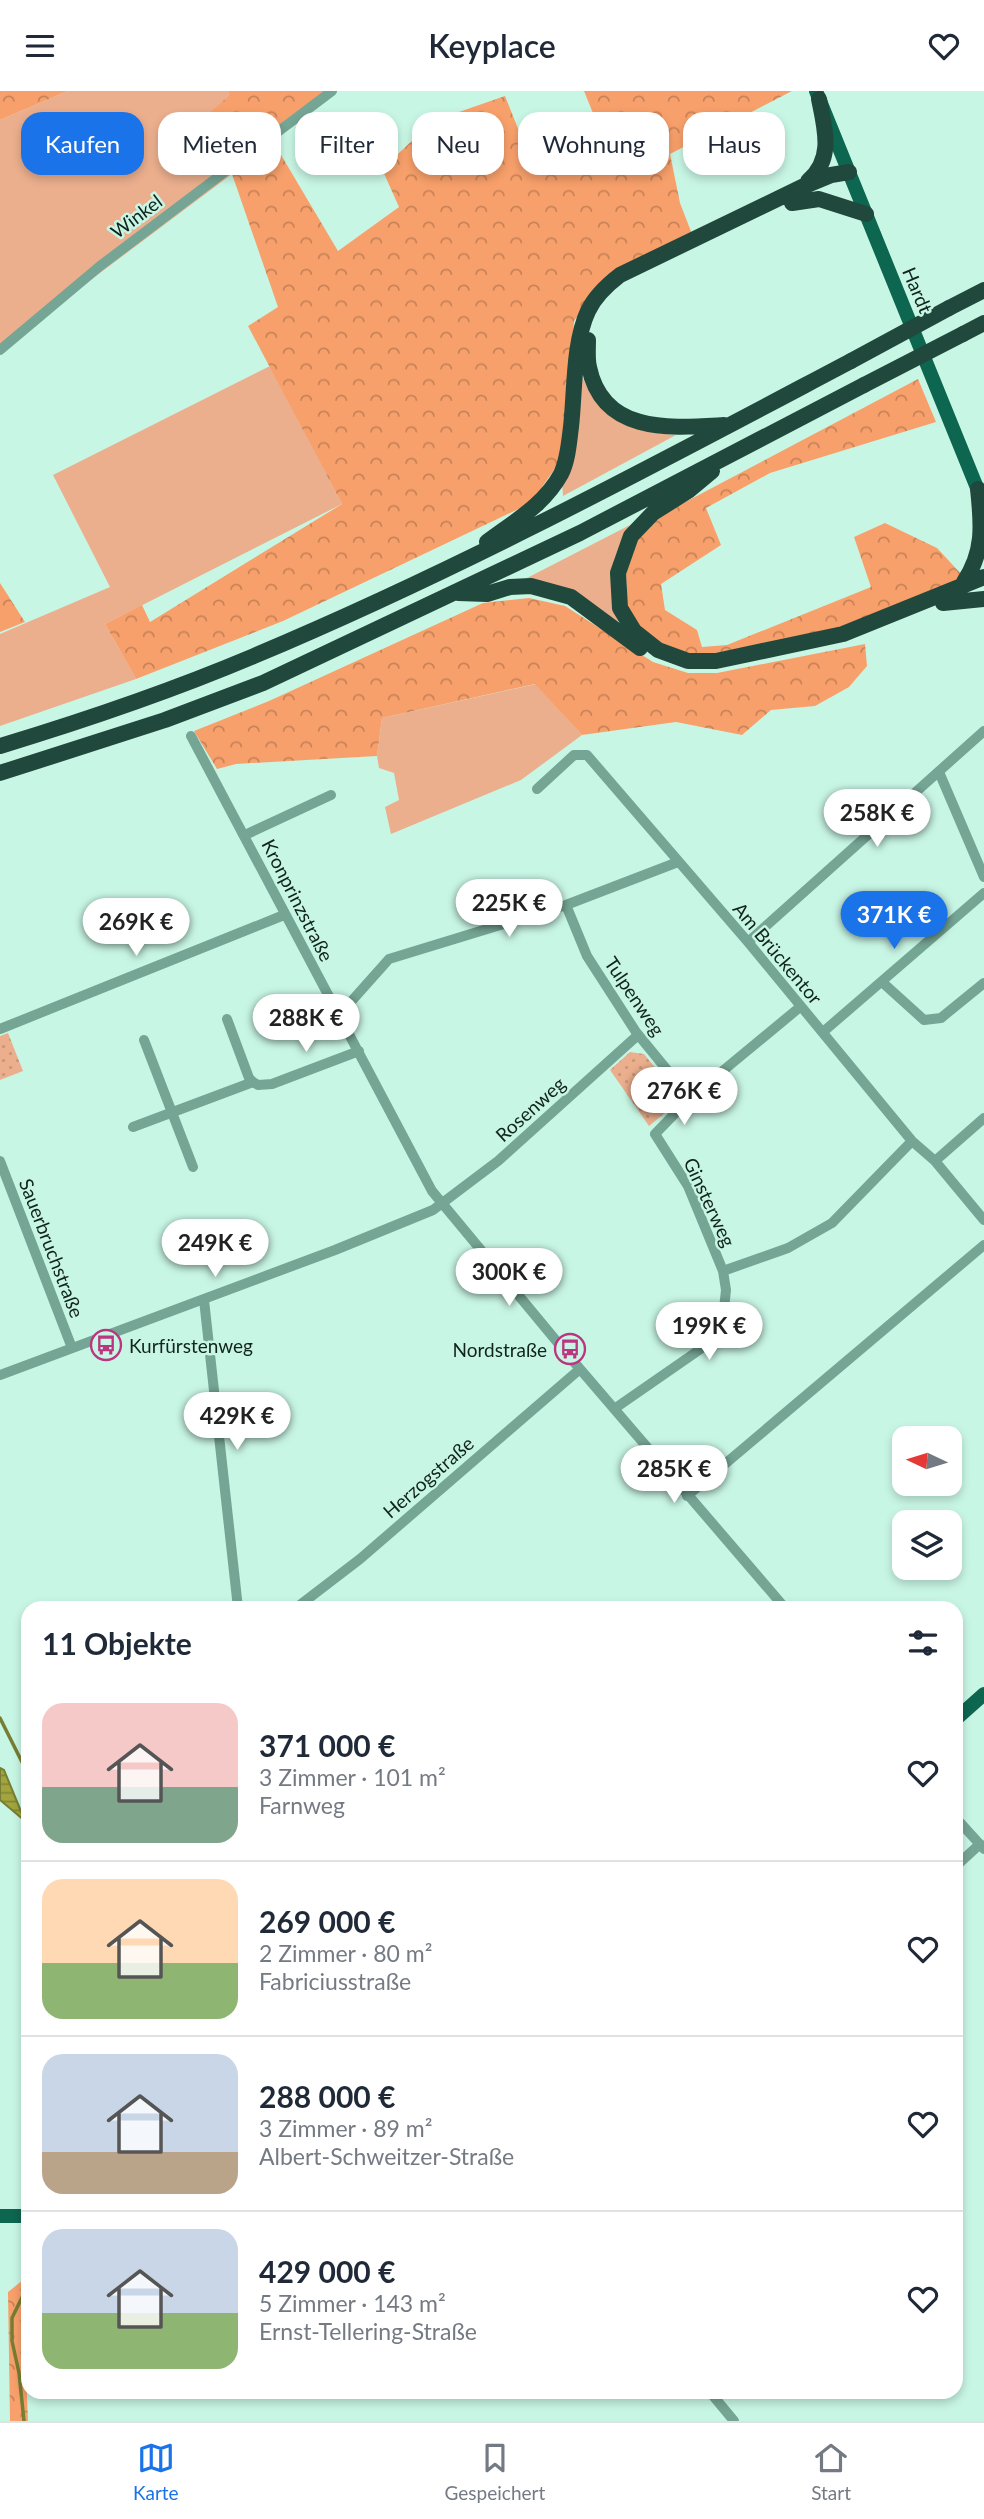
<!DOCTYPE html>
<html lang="de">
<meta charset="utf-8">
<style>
:root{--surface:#fff;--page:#f6f6f7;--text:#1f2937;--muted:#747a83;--line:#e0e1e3;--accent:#1a73e8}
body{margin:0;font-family:Lato,sans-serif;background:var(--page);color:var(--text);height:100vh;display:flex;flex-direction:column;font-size:26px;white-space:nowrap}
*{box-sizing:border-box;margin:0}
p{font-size:23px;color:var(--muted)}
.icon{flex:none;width:38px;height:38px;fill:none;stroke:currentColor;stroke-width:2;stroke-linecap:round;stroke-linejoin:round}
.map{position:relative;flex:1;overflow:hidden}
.details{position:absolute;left:21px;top:1510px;width:942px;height:798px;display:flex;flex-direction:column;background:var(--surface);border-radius:21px;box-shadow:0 4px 10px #0003}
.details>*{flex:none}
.hud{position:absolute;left:21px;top:21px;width:943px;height:63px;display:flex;gap:14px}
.needle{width:46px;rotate:274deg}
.tools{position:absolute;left:892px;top:1335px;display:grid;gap:14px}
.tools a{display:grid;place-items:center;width:70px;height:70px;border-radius:14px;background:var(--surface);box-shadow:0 4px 10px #0003;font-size:35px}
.price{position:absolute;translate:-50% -60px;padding:0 16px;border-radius:24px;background:#fff;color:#222;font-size:23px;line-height:46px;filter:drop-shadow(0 2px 4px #0008)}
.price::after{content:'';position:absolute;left:50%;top:42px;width:21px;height:16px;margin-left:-10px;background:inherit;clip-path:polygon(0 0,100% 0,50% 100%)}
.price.current{background:var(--accent);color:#fff}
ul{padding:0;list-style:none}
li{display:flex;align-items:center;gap:21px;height:175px;padding:0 21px}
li+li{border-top:2px solid var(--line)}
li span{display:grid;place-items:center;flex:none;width:196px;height:140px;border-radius:21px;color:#555}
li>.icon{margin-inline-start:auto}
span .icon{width:84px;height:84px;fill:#fffc;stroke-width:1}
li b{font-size:30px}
h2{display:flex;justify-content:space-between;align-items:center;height:84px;padding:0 21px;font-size:30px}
.pill{padding:0 24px;border-radius:21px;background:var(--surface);box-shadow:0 4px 10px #0003;font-size:24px;line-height:63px}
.pill.current{background:var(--accent);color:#fff}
header{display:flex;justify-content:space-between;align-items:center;height:91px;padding:0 21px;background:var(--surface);font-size:32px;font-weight:600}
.tabs{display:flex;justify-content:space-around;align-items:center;height:98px;border-top:2px solid var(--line);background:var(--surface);font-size:19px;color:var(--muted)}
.tabs a{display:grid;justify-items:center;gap:4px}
.tabs .current{color:var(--accent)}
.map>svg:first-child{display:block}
</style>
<header><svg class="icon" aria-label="menu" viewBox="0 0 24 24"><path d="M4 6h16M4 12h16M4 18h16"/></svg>Keyplace<svg class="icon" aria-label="heart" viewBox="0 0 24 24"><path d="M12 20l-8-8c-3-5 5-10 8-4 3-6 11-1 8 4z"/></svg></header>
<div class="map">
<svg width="984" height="2330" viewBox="0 0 984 2330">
<defs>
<pattern id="forest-crowns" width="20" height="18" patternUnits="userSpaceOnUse" patternTransform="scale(1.75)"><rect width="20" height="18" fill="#f8a06b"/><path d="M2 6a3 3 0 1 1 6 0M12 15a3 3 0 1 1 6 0" fill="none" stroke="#c78257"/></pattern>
<pattern id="park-dots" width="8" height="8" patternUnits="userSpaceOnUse" patternTransform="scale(1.75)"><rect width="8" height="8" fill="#ebaf8e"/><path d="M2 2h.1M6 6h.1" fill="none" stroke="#c8967a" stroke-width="1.8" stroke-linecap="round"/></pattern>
<pattern id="water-rules" width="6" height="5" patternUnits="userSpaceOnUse" patternTransform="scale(1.75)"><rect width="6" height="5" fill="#a2a53d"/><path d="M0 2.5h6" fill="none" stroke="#838633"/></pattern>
</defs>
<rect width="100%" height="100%" fill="#c8f6e5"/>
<path fill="#ebaf8e" d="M68,0H228L231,4L204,26L232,83L0,257V29Z
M270,275L342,413L105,533L136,588L0,635V543L110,496L53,384Z
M580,281C600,327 627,341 676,344L563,405L562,391Z
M630,434C610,467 606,495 619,532C585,511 566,492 525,488Z
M536,593L582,644L521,689L391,743L385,716L399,709L394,682L379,677L377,665L382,627Z"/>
<path fill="url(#forest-crowns)" d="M0,0H68L0,29Z
M228,0H325L268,42L338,160L399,116L382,78L433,30L505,5L527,60L597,32L584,0H792L670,63L680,112L692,143L603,193L574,230L567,336L558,373L531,412L283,530L136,588L105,533L142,514L150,531L342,413L248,235L278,216L232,83L204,26L230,4Z
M918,288L936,331L770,382L706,417L721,454L661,493L665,519L697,539L702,556L727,554L871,496L854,446L885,432L937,457L963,485L950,494L843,536L715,563H688L660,552L638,534L627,514L626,482L638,447L659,425Z
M0,492L25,531L0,541Z
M529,507L565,515L653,571L688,582H717L865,553L867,575L849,596L815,615L771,619L742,644L676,631L582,644L535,593L382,627L377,665L236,673L217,678L194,640L269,610L483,512Z
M25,2141H28V2217L24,2228L28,2330H10L8,2201L23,2189Z"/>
<path fill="url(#park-dots)" d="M8,942L23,980L0,989V945Z
M630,961L644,963L679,1006L678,1011L649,1035L610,979Z"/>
<path fill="url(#water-rules)" stroke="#767e33" stroke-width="2" d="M0,1677L4,1679L25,1730L0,1709Z"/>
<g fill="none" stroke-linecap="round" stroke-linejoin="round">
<path stroke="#767e33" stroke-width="3.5" d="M0,1627L28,1683
M24,2330L19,2282L12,2250V2227L28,2194"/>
<path stroke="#75a594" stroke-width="10" d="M0,259L100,175L332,0
M191,645L432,1100L568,1264L785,1517
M939,681L984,786
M537,698L574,664H587L748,851L912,1050L935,1070L984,1129
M245,744L331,704
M566,814L587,865L636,941L690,1007
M748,851L984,640
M882,891L924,929L941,927L984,892
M340,923L389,868L566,814L678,771
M227,928L249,987L253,991
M0,938L284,824
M823,941L984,802
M144,949L193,1076
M133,1036L253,991L258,994L272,993L359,960
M0,1070L72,1257
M935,1070L984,1027
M723,1180L788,1157L832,1132L912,1050
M204,1209L238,1517
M0,1284L335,1159L433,1119L498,1070L638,944
M614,1318L702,1257L713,1243L724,1218L726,1199L723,1180L688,1095L655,1043L690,1007L800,916
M687,1405L984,1154
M296,1517L360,1468L580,1278
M956,1727L984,1758
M956,1775L980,1753
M710,2301L734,2330"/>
<path stroke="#0d6650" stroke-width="14" d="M816,0L982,409
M956,1628L984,1603
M0,2125H28"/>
<path stroke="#21483c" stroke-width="16" d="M808,90C834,68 825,38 819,8
M792,112L819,108L866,123
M949,217L984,199
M963,243L984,232
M588,249C588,258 587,268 589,276C603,344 672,337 724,334
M712,380L688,400L653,422L631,445L618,482L620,517L634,540L658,559L688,570H716L843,543L984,486
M487,451C515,430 544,414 561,383C568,369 569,351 571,336C575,300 573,252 588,220C595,205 607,194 620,184L802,96L831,84L849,81
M964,491C984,461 982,435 978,398
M458,502L487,503L510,496L531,495L571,506L640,557
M943,512L984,508
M0,655C86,629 171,600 254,565C459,479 654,374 851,270
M0,682L165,629L263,592L580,442L864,294"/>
<path stroke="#21483c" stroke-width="16" d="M851,270L949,217
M864,294L963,243"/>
</g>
<defs>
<g id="bus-ring" transform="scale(1.575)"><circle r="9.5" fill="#c8f6e5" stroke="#ba3780" stroke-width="1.5"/><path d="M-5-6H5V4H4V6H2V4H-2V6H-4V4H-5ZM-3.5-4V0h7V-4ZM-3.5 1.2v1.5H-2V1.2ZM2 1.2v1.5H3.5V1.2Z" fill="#ba3780"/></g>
</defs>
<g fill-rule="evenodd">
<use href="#bus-ring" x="106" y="1254"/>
<use href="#bus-ring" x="570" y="1258"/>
</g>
<g text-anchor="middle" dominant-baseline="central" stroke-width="5" stroke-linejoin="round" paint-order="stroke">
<g font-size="19" fill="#11231d" stroke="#c8f6e5">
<text transform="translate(136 125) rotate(-37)">Winkel</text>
<text transform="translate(918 199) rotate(67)">Hardt</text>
<text transform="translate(298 809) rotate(63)">Kronprinzstraße</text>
<text transform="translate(778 862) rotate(50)">Am Brückentor</text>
<text transform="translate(635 905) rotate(56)">Tulpenweg</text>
<text transform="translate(530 1018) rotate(-42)">Rosenweg</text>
<text transform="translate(710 1111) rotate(65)">Ginsterweg</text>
<text transform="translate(52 1157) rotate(69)">Sauerbruchstraße</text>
<text transform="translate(428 1386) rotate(-41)">Herzogstraße</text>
</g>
<g font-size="19" fill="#11231d" stroke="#c8f6e5" text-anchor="start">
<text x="129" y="1254">Kurfürstenweg</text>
<text x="547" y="1258" text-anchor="end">Nordstraße</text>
</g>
</g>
</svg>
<div class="tools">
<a><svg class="needle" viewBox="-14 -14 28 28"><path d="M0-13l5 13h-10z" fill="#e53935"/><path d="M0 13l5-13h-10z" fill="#747a83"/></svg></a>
<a><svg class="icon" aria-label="layers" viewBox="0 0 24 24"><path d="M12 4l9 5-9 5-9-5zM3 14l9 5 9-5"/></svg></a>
</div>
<b class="price" style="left:877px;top:758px">258K €</b>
<b class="price" style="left:509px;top:848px">225K €</b>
<b class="price current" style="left:894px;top:860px">371K €</b>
<b class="price" style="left:136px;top:867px">269K €</b>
<b class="price" style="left:306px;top:963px">288K €</b>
<b class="price" style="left:684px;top:1036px">276K €</b>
<b class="price" style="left:215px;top:1188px">249K €</b>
<b class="price" style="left:509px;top:1217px">300K €</b>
<b class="price" style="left:709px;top:1271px">199K €</b>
<b class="price" style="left:237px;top:1361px">429K €</b>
<b class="price" style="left:674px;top:1414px">285K €</b>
<div class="hud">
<a class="pill current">Kaufen</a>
<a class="pill">Mieten</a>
<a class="pill">Filter</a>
<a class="pill">Neu</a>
<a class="pill">Wohnung</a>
<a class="pill">Haus</a>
</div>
<section class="details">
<h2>11 Objekte<svg class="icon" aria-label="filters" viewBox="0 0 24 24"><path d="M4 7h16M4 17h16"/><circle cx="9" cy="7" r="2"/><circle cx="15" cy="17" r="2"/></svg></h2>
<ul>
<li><span style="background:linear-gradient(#f6c9c9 60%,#7fa58c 0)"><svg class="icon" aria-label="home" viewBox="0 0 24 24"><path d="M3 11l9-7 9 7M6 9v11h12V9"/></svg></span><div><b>371 000 €</b><p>3 Zimmer · 101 m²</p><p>Farnweg</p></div><svg class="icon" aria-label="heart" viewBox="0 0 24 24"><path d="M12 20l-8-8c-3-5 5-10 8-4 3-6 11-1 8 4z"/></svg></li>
<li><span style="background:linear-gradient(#ffd9b3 60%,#8fb573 0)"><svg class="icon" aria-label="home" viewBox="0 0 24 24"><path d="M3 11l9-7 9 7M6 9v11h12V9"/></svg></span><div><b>269 000 €</b><p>2 Zimmer · 80 m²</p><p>Fabriciusstraße</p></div><svg class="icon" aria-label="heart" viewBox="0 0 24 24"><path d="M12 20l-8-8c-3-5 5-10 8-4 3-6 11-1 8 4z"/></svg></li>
<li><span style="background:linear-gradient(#c9d6e8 70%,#b9a48a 0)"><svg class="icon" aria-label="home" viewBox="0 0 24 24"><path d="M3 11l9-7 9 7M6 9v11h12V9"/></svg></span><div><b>288 000 €</b><p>3 Zimmer · 89 m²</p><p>Albert-Schweitzer-Straße</p></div><svg class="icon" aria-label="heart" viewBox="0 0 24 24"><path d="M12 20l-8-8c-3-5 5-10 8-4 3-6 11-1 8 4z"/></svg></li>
<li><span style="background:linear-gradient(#c9d6e8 60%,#8fb573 0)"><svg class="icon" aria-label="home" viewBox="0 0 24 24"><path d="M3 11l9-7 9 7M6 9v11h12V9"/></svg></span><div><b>429 000 €</b><p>5 Zimmer · 143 m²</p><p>Ernst-Tellering-Straße</p></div><svg class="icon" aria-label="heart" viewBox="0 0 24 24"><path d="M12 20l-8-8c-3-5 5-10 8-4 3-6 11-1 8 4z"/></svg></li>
</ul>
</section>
</div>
<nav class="tabs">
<a class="current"><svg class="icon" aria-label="map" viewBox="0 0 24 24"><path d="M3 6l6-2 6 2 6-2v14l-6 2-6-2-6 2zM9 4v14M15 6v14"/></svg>Karte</a>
<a><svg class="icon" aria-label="saved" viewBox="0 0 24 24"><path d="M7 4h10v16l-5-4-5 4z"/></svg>Gespeichert</a>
<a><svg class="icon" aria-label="home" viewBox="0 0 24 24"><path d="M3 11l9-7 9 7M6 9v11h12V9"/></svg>Start</a>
</nav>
